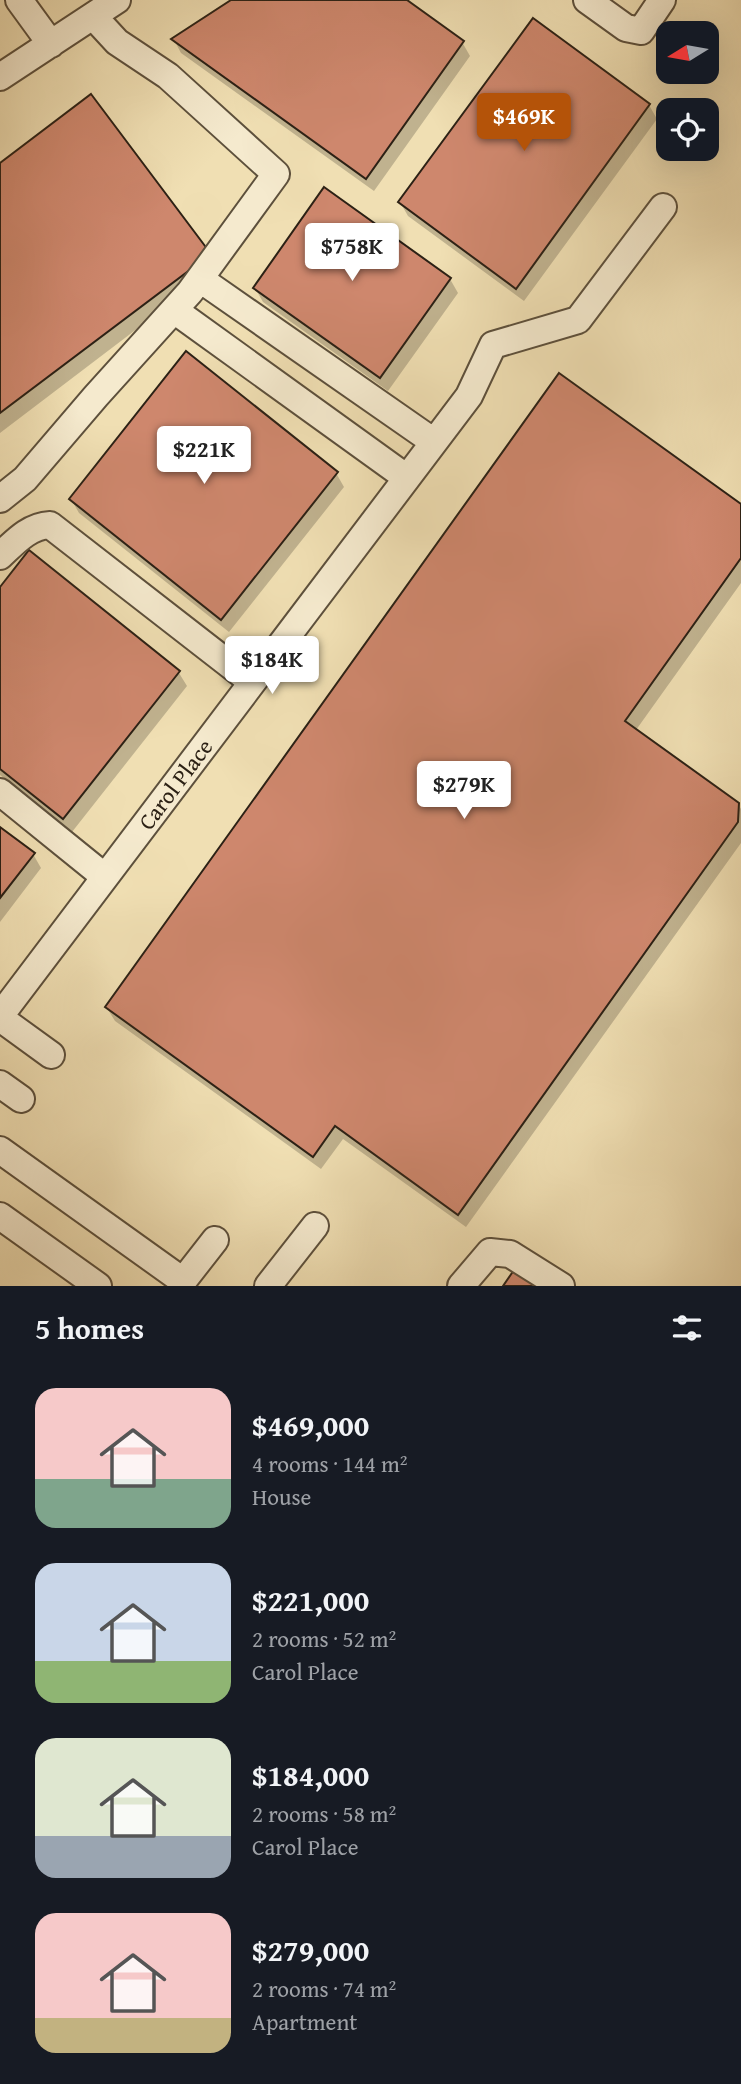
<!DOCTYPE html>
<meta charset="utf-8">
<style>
:root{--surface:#171b24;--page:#242831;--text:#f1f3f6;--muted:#9ea1a6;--accent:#b45309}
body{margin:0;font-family:"Gentium Book Plus",serif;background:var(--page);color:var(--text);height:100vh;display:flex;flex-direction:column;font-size:26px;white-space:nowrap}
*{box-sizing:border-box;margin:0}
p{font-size:23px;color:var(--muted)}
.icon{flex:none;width:38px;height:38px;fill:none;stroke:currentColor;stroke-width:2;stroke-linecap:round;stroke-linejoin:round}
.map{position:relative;height:1286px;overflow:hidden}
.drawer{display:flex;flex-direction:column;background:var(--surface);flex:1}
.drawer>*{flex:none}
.needle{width:46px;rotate:259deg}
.controls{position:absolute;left:656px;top:21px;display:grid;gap:14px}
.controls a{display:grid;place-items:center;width:63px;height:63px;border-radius:14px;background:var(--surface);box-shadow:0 7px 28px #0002;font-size:35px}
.price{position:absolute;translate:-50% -60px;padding:0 16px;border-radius:7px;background:#fff;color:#222;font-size:23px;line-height:46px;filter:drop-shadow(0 2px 4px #0008)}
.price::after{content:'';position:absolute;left:50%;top:42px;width:21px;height:16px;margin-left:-10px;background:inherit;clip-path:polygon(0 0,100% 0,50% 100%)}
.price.on{background:var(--accent);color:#fff}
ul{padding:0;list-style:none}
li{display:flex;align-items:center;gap:21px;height:175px;padding:0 35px}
li span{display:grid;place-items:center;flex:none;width:196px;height:140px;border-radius:21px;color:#555}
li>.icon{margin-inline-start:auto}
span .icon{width:84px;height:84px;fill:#fffc;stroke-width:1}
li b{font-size:30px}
h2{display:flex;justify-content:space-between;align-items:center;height:84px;padding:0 35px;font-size:30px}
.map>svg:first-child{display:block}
</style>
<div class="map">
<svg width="741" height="1286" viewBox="0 0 741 1286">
<rect width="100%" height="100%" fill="#f0dfb3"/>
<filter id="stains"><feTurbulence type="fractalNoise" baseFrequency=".00286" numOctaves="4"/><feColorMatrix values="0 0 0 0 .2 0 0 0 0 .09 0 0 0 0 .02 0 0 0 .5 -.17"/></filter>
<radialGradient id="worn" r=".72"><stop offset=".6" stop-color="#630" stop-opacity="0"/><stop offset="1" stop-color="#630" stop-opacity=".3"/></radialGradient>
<path fill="#0003" d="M234,0H404L462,42L470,56L374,191L181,53L174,40Z
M649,105L657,119L524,301L408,216L400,202Z
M0,165L217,268L0,433Z
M450,279L458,293L388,391L263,302L255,288Z
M336,473L344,487L229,632L79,513L71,499Z
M741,506V583L636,730L738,804L741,809V843L466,1227L343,1139L321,1169L115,1021L107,1008Z
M29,553L179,673L187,686L72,832L0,775V590Z
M0,829L33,854L41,868L0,922Z"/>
<path fill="#ce876d" stroke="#2c2115" stroke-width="2" d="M231,0H407L464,41L366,179L171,39Z
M533,18L650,104L516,289L398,202Z
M91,94L211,254L0,413V163Z
M324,187L451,278L380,378L253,288Z
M186,351L338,472L221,620L69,499Z
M559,373L741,504V558L625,721L739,803L738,822L458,1215L335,1126L313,1157L105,1007Z
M29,550L180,671L63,819L0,769V587Z
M0,827L35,853L0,898Z
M514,1270L536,1286H503Z"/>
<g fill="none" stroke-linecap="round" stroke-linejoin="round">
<g stroke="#5d503c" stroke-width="30">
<path id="minor" d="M19,0L51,44
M587,0L626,28L641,31L662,0
M0,77L117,0
M200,279L434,442
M174,310L407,478
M0,499L25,479L96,396L190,292L276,174L168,76L117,42L93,16
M0,556C15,542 29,526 50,525L252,682
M0,792L105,877
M0,1016L469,396L493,345L578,320L663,207
M0,1018L51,1055
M0,1084L21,1099
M0,1150L183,1281L215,1240
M0,1216L98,1286
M268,1286L315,1226
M461,1286L490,1252L510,1254L561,1286"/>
</g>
<use href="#minor" stroke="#f5eace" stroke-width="26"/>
</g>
<g text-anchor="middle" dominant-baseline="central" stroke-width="5" stroke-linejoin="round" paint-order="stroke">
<g font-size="23" fill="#2c2115" stroke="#f5eace">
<text transform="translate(175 784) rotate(-53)">Carol Place</text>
</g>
</g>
<rect width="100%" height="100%" filter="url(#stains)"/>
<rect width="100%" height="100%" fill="url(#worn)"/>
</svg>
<div class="controls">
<a><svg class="needle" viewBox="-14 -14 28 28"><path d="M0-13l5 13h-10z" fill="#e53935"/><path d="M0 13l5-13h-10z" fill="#9ea1a6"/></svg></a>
<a><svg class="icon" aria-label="locate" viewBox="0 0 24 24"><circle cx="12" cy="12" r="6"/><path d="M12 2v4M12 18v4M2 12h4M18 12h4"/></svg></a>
</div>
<b class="price on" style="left:524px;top:153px">$469K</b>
<b class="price" style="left:352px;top:283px">$758K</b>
<b class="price" style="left:204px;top:486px">$221K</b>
<b class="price" style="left:272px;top:696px">$184K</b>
<b class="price" style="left:464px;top:821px">$279K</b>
</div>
<section class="drawer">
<h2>5 homes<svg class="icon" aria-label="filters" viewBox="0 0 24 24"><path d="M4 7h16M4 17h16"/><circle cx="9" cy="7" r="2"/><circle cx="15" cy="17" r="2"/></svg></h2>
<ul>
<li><span style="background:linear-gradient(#f6c9c9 65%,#7fa58c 0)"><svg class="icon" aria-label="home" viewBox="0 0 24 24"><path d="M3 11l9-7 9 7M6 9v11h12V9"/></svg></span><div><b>$469,000</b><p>4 rooms · 144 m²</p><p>House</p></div></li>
<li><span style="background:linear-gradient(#c9d6e8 70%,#8fb573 0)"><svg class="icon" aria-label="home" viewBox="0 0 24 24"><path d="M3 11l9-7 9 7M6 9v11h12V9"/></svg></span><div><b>$221,000</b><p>2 rooms · 52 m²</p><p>Carol Place</p></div></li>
<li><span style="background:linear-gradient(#dfe7d0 70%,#9aa5b1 0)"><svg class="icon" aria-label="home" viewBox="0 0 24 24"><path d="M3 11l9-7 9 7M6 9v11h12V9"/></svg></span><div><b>$184,000</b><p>2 rooms · 58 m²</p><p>Carol Place</p></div></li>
<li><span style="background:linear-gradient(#f6c9c9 75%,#c2b280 0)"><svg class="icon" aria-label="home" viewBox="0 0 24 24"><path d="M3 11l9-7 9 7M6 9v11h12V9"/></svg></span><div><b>$279,000</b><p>2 rooms · 74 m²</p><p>Apartment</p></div></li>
</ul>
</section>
